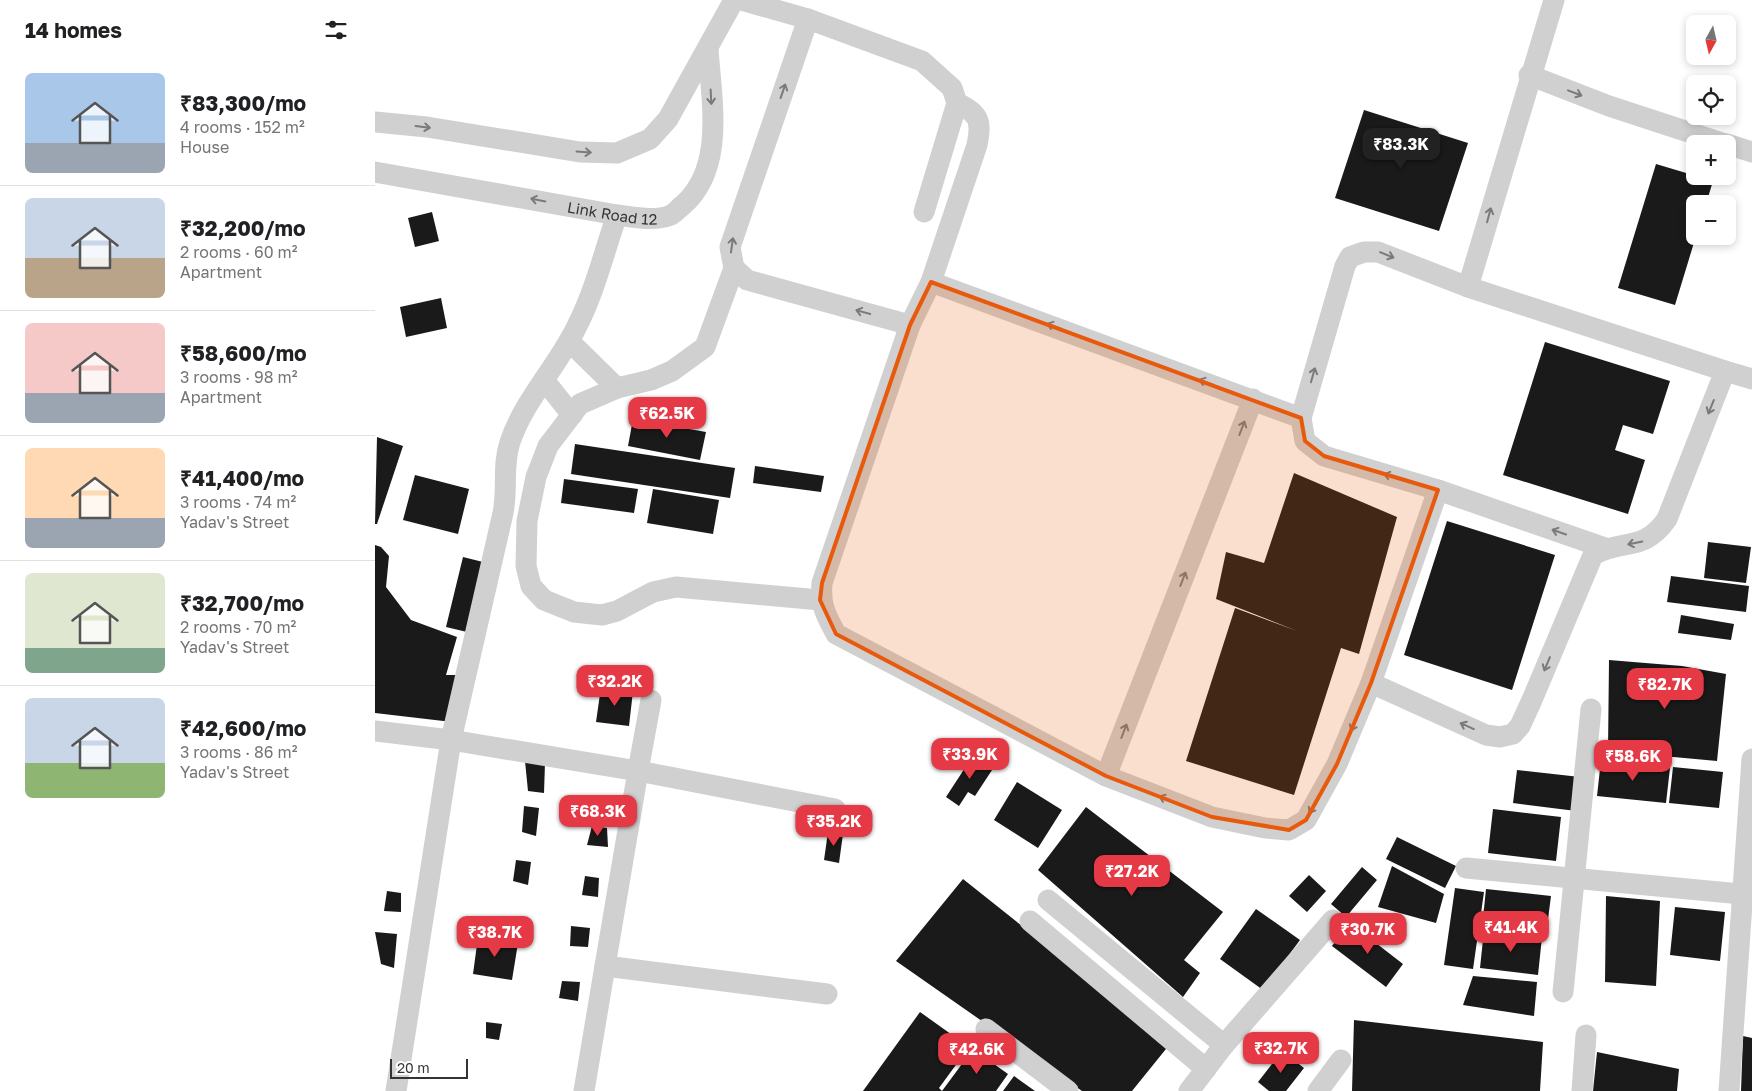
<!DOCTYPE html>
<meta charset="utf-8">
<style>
:root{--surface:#fff;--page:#f2f2f2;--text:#202124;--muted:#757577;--line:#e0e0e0;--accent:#e63946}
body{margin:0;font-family:"Golos Text",sans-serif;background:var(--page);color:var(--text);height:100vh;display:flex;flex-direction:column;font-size:19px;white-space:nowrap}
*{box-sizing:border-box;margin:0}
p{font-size:16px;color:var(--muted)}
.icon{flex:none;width:28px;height:28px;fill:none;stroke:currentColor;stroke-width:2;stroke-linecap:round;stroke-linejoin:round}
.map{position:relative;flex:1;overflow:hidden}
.sheet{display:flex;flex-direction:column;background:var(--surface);width:375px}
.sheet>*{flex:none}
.needle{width:32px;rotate:188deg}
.buttons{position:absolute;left:1311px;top:15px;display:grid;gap:10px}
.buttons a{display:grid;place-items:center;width:50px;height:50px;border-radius:8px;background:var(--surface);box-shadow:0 2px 8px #0003;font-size:25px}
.scale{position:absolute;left:15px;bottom:12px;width:78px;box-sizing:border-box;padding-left:5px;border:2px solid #333;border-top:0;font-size:14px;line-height:18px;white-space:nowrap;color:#333;-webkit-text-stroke:4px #fff;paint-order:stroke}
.price{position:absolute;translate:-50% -42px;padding:0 11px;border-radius:10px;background:var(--accent);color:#fff;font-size:16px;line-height:32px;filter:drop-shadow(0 1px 2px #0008)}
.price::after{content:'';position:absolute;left:50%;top:30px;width:15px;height:11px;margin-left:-8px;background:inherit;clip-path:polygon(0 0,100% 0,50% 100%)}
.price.current{background:#222;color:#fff}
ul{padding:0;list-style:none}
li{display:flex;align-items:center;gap:15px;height:125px;padding:0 25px}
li+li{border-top:1px solid var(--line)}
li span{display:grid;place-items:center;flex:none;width:140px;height:100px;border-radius:8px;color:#555}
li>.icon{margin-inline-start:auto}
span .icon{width:60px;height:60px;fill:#fffc;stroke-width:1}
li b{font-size:21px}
h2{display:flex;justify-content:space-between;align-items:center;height:60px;padding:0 25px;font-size:21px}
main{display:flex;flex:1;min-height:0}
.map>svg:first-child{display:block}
</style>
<main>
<section class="sheet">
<h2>14 homes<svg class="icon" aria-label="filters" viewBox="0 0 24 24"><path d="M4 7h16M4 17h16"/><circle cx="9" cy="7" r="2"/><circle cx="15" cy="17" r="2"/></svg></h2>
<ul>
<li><span style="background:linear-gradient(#a9c7e8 70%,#9aa5b1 0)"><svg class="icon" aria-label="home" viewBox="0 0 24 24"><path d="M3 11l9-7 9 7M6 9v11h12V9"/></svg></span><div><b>₹83,300/mo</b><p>4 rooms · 152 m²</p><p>House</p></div></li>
<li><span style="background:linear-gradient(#c9d6e8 60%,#b9a48a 0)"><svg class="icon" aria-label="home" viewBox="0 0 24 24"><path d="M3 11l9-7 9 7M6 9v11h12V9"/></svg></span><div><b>₹32,200/mo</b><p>2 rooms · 60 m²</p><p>Apartment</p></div></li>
<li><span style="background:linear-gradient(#f6c9c9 70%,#9aa5b1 0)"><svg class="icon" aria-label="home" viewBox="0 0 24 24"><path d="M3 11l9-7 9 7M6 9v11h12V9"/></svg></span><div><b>₹58,600/mo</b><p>3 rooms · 98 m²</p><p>Apartment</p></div></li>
<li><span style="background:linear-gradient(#ffd9b3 70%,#9aa5b1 0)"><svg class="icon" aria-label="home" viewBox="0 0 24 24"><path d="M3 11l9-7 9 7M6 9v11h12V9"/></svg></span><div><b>₹41,400/mo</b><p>3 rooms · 74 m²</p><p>Yadav's Street</p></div></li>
<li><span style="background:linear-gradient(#dfe7d0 75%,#7fa58c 0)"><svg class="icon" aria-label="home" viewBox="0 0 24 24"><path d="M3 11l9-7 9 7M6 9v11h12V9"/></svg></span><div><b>₹32,700/mo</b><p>2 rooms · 70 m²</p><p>Yadav's Street</p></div></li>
<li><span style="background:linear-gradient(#c9d6e8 65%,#8fb573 0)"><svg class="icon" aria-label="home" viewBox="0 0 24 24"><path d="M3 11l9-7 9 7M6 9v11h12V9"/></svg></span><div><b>₹42,600/mo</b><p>3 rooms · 86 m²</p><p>Yadav's Street</p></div></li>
</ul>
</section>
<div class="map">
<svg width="1377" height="1091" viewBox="0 0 1377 1091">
<rect width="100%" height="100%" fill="#fff"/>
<path fill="#1a1a1a" d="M989,110L1093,143L1064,231L960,198Z
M1281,164L1338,181L1331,204H1320L1321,236L1300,305L1243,288Z
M57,212L64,241L40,247L33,218Z
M66,298L72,328L31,337L25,307Z
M1170,342L1295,381L1278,434L1248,425L1240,450L1270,460L1253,514L1128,475Z
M258,419L331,432L325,460L253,446Z
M2,437L28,446L2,524H0Z
M200,444L360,468L355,498L196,474Z
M380,466L449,476L446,492L378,483Z
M919,473L1022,517L984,654L966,648L919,795L811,761L860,608L922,631L841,599L851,552L889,563Z
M40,475L94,489L83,534L28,520Z
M189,479L263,489L259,513L186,503Z
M278,489L344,500L338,534L272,523Z
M1072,521L1180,555L1137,690L1029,655Z
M1333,542L1376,547L1371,583L1329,578Z
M0,545L6,547L14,556L11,587L36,620L82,637L71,675H83L77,722L0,713Z
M88,557L108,562L92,632L71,627Z
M1296,576L1374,586L1371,612L1292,602Z
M1306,615L1359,624L1356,640L1303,633Z
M1234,660L1307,666L1351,674L1342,761L1233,751Z
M226,687L258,691L254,726L221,722Z
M599,754L619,767L600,796L593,792L584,806L571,797Z
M1226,760L1295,768L1291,803L1222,796Z
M150,761L170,763L169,793L153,791Z
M1298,767L1348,772L1344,808L1294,803Z
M1142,770L1205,777L1201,811L1138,803Z
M642,782L687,810L663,848L619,820Z
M149,806L164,808L161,836L147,832Z
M711,807L848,912L809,960L825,973L808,997L663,870Z
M1118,809L1186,817L1181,861L1113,853Z
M217,826L232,828L233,847L212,845Z
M453,832L468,834L464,863L449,860Z
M1022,837L1081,866L1070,888L1011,859Z
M141,860L156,862L153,885L138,881Z
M1017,866L1069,894L1061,923L1003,907Z
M987,867L1002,880L971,917L956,904Z
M934,875L951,891L932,912L914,896Z
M210,876L224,878L223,897L207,895Z
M588,879L795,1044L757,1091H707L521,961Z
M1080,888L1109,892L1098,969L1069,965Z
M1111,889L1176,896L1171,935L1107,928Z
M12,891L26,893V912L9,911Z
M1231,896L1285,901L1281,986L1230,982Z
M1300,907L1350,912L1345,961L1295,955Z
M881,909L925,940L888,990L845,959Z
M975,923L1028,964L1011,987L957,946Z
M196,926L215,928L213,947L195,946Z
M1109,930L1167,937L1163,975L1105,968Z
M0,932L22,934L19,968L6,964Z
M103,937L143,943L137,980L98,974Z
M1098,976L1162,982L1159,1016L1088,1005Z
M187,981L205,982L203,1001L184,998Z
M545,1012L594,1047L564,1088L567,1091H488Z
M979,1020L1168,1042L1165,1091H977Z
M111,1022L127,1024L124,1040L111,1038Z
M1368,1036L1377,1038V1091H1366Z
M598,1049L633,1074L621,1091H567Z
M907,1051L929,1068L911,1091H894L883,1082Z
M1222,1052L1304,1069L1302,1091H1218Z
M639,1076L660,1091H628Z"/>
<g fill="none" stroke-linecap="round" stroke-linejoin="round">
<g stroke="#d0d0d0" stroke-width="21">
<path d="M366,0L433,19L547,61L577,88L582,103L549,212"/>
<path d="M1179,0L1093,287L1003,252H989L975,257L970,266L926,418L930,441L949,456L1063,490L1230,548"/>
<path d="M433,19L355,247L359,268L372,280L535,325"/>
<path d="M1154,75L1234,106L1350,144"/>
<path d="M582,103C604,114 607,120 602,145L556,282L535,325L447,583C445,606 451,615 461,634L731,776L837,817L890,828L914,830L931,820L962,764L996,683L1063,490"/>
<path d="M0,122L52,127L205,152L242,153L275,139L293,119L359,0"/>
<path d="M1352,144L1377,152"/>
<path id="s1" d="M0,172L242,215C259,217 280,222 296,215C300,213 304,208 308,205C351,167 336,99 333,48"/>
<path d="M359,268L330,347L297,371L276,380L242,388L205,404L173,446L161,477L152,521L151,566L156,586L169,600L199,612L227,615L242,611L278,592L301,587L445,600"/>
<path d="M556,282L926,418"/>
<path d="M1093,287L1350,371"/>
<path d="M194,341L242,388"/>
<path d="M169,380L197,415"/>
<path d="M996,683L1111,735L1125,737L1138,734L1145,726L1157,700L1218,555C1249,538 1268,553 1292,519L1350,371L1377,379"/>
<path d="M276,700L263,771L460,809"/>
<path d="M0,731L76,740L263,771L230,966L452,994"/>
<path d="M731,776L878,399"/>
<path d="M1091,868L1377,895"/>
<path d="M673,900L849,1045"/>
<path d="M655,921L831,1069"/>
<path d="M1188,992L1216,709"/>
<path d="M611,1029L693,1091"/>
<path d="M21,1091L76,740L128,513C133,489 127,466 135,442C149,400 183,366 202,326C220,291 229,252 242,215"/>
<path d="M209,1091L230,966"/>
<path d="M814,1091L849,1045L958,920"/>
<path d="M943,1091L966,1060"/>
<path d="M1207,1091L1211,1035"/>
<path d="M1354,1091L1377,759"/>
</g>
</g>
<defs><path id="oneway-shaft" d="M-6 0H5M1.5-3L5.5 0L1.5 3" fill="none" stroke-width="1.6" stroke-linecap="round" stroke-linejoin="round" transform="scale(1.25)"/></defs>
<g stroke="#7a7a7a">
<use href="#oneway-shaft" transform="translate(408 91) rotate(-71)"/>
<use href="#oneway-shaft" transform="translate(1200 93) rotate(21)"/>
<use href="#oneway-shaft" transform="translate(336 97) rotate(87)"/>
<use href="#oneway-shaft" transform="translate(48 127) rotate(7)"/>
<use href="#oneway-shaft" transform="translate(209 152) rotate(4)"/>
<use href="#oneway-shaft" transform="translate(163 200) rotate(-169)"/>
<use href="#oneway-shaft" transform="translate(1114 215) rotate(-75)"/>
<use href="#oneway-shaft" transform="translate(357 245) rotate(-82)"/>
<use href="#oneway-shaft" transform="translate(1012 255) rotate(22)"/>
<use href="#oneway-shaft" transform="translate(488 312) rotate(-165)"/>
<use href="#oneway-shaft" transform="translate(679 326) rotate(-160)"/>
<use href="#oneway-shaft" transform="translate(938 375) rotate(-74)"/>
<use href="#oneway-shaft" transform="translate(831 382) rotate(-160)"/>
<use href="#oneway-shaft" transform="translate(1336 407) rotate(112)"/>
<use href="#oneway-shaft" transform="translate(867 428) rotate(-69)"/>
<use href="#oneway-shaft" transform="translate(1016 476) rotate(-164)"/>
<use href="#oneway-shaft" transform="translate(1184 532) rotate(-161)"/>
<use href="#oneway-shaft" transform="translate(1260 543) rotate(168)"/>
<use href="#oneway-shaft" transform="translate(808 579) rotate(-69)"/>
<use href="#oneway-shaft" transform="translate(1172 664) rotate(113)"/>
<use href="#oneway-shaft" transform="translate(979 724) rotate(113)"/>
<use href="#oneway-shaft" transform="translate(1092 726) rotate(-156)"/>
<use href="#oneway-shaft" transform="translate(749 731) rotate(-69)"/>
<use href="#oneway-shaft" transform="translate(791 799) rotate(-159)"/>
<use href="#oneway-shaft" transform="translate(938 807) rotate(120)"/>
</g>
<path fill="#e8590c" fill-opacity="0.2" stroke="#e8590c" stroke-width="4" stroke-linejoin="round" d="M556,282L926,418L930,441L949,456L1063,490L996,683L962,764L931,820L914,830L837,817L731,776L461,634L445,600L447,583L535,325Z"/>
<g text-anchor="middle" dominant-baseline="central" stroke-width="5" stroke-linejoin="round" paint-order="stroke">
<g font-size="15" fill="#333" stroke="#fff">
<text stroke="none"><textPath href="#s1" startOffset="241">Link Road 12</textPath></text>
</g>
</g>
</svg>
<div class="buttons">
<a><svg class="needle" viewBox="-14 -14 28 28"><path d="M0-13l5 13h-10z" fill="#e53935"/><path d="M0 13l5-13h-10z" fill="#757577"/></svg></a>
<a><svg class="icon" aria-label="locate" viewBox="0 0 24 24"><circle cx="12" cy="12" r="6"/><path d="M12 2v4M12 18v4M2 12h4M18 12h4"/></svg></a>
<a>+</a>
<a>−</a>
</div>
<div class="scale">20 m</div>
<b class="price current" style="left:1026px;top:170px">₹83.3K</b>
<b class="price" style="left:292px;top:439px">₹62.5K</b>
<b class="price" style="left:240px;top:707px">₹32.2K</b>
<b class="price" style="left:1290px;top:710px">₹82.7K</b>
<b class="price" style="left:595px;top:780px">₹33.9K</b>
<b class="price" style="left:1258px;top:782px">₹58.6K</b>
<b class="price" style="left:223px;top:837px">₹68.3K</b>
<b class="price" style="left:459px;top:847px">₹35.2K</b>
<b class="price" style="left:757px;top:897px">₹27.2K</b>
<b class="price" style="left:1136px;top:953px">₹41.4K</b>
<b class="price" style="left:993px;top:955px">₹30.7K</b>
<b class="price" style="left:120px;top:958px">₹38.7K</b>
<b class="price" style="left:906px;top:1074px">₹32.7K</b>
<b class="price" style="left:602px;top:1075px">₹42.6K</b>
</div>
</main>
